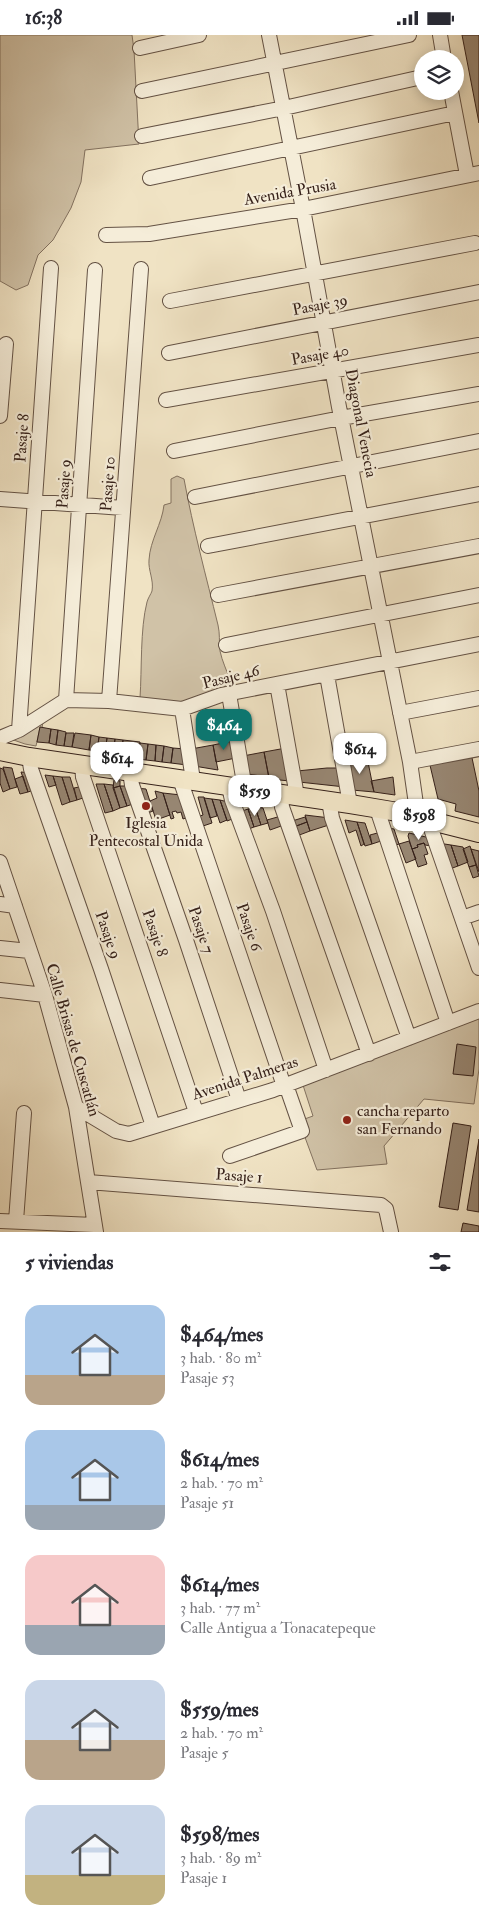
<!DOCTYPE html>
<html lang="es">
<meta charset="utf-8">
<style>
:root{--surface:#fff;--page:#f2f2f3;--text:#2b2b33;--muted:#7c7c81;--accent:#0f766e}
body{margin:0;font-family:"IM FELL Double Pica",serif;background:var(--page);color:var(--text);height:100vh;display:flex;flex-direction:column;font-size:19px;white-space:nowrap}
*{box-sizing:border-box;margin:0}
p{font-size:16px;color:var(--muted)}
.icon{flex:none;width:28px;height:28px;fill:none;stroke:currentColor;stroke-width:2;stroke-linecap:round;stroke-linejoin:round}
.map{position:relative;height:1197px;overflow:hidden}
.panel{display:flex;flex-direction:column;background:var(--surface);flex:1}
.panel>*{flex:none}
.tools{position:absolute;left:414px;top:15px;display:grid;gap:10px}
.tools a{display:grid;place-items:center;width:50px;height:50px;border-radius:50%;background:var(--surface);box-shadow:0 2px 12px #0003;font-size:25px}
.price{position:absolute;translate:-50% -42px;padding:0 11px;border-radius:10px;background:#fff;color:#222;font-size:16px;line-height:32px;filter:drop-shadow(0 1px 2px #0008)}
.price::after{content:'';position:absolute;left:50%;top:30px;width:15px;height:11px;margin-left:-8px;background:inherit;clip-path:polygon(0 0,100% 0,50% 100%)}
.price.active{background:var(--accent);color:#fff}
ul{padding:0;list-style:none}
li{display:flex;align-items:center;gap:15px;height:125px;padding:0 25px}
li span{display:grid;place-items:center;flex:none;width:140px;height:100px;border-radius:15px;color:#555}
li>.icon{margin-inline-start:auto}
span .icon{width:60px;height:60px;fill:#fffc;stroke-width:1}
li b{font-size:21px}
h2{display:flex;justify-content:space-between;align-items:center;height:60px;padding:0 25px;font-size:21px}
.status{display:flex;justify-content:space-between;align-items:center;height:35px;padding:0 25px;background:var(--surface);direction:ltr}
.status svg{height:14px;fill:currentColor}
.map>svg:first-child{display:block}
</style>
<div class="status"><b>16:38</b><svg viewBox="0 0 49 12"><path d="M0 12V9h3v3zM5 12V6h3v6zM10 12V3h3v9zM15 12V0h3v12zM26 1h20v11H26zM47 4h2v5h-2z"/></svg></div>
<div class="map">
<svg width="479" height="1197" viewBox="0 0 479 1197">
<rect width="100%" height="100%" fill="#f0e3c4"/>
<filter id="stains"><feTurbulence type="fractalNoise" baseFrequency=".004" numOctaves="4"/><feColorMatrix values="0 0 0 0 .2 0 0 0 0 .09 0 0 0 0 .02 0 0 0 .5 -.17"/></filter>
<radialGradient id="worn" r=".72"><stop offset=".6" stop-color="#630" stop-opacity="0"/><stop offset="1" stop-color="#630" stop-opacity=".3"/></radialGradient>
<path fill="#d0c2a7" stroke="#837260" d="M0,0H132L134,15L139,109L85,115L81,147L71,173L53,205L38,220L28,250L16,255L0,246Z
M177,441L184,444C193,493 206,541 218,590C220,598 219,607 220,616C222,626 227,636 230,645L221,656L190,670L140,663C142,634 140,594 147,567C148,563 151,559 152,556C154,545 148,535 149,525C150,505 162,489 164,470L171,468V444Z
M44,680L42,693L40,692L36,711L25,709L5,702Z
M479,976V1034L474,1069L424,1064L384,1111L387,1129L317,1135L299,1086L313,1081L301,1044Z"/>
<path fill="#978672" stroke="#36211a" d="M462,0H479V88Z
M40,692L51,694L49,708L37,707Z
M51,694L58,695L56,710L49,708Z
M58,695L66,697L64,711L56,710Z
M66,698H74L72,712L64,711Z
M75,698L91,700L89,715L72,712Z
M91,700L99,702L97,716L89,715Z
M99,702L107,703L105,717L97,716Z
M107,703L115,704L113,719L105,718Z
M115,704L123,705L121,722L113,721Z
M123,705L140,707L138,724L121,722Z
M233,706L236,723L216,727L213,710Z
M140,708L148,709L146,725L138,724Z
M148,709L156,710L155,726L146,725Z
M156,710L164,711L162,727L155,726Z
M213,710L218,735L194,731L191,714Z
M164,711L173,713L171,728L162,727Z
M173,713L185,714L187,730L171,728Z
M286,713L290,746L269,744L264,717Z
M264,717L269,742L246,739L243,721Z
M471,718L479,756V782L455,776L456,769L438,764L429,726Z
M367,722L374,757L352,755L346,726Z
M3,732L12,733L17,752L10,754Z
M0,733L3,734L10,754L3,757L0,748Z
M327,733H342L345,752L299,747L297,736Z
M21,737L31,738L34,755L28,757Z
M45,740L53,741L56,750L49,752Z
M23,741L28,757L20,759L15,744Z
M53,741L62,742L70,767L62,770Z
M255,741L269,742V745L255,743Z
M62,742H70L77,765L70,767Z
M393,742L395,760L374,757L371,746Z
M76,743L80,744L86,762L77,765L74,753L79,752Z
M114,745L120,746V751L113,753Z
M96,749H104L113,776L105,778Z
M104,749L113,750L120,773L113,776Z
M120,751H131L136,768L127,771Z
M120,751L127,771L120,773L113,753Z
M135,753L146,754L153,776L143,780Z
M155,756L163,758L170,780L156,785L150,766L157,763Z
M163,758L181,760L188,782L183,784L181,777L177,778L176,776L172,777L174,783L171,784Z
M198,762H204L212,788L197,793L194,783L203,780Z
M204,763L212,764L217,781L210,783Z
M212,764L220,765L227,785L220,788Z
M220,765L228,767L235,783L227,786Z
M255,772L263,773L268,788L261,790Z
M255,772L261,790L254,792L248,774Z
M248,774L254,792L246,795L239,777Z
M305,780L330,783L332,789L310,796Z
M281,781L284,790L270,795L267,785Z
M305,782L307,787L291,793L289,787Z
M345,785L357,787L364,809L361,811L356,795L349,798Z
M307,787L310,796L294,802L291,793Z
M357,787L365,788L372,809L365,811Z
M383,792L394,794L399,809L390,812Z
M381,797L384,805L372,809L370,800Z
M409,798L430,803L432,811L425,810L424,808L417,810L418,812L412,814L408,801Z
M409,806L416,824L406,828L399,809Z
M424,808L428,819L424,820L427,829L418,832L412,814L418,812L417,810Z
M438,808L451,810L458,831L447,835Z
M451,810L463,812L468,827L458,831Z
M470,811L476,830L469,832L463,814Z
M471,814L479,816V837Z
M476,830L479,841L473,843L469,832Z
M457,1009L476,1012L473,1041L453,1039Z
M453,1088L471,1091L458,1175L439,1172Z
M479,1104V1177L467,1175Z
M463,1188L479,1191V1197H461Z"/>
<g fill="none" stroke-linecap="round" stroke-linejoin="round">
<g stroke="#645244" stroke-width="16">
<path id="minor" d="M269,0L303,174L339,372L410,727L418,783
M440,0L444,24
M140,13L199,0
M142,56L409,0
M451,56L467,140
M142,101L284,73L422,42
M150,143L455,78
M106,200L149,199L303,174L479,138
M170,266L475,208
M169,318L479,257
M166,365L479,310
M0,381L6,309
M174,416L341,383L479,359
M195,462L479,406
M0,464L123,473
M208,511L479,459
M218,560L479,511
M226,610L479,560
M327,640L350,769
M277,649L297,761
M229,659L245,754
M66,665L95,235
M109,666L141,234
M182,674L193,745
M400,678L479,663
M19,695L51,233
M0,703L19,695L66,665L109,666L182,674L221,660L479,609
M29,722L31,734L101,934L153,1091
M410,727L479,714
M82,730L83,742L196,1077
M130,737L132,750L186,905L239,1065
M180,744L284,1051
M229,752L232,765L273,876L326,1035
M281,759L282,772L369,1019
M329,766L332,783L409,1003
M377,774L448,988
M428,785L479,933
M0,827L45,960L76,1072L96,1197
M0,869L15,871
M462,883L479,877
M0,913L29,916
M0,955L45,960
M76,1072L116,1096L129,1099L273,1055L479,976
M230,1121L302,1096L286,1050
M88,1147L381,1170L386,1174L391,1197
M0,1186L94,1190
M16,1186L24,1078"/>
</g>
<g stroke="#36211a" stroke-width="20">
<path id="major" d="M0,716L29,722L350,769L392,776L479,798"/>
</g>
<use href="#minor" stroke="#f5edd9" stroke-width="14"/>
<use href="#major" stroke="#f0e3c4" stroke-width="18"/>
</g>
<g fill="#8f2418" stroke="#f5edd9" stroke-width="2">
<circle cx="146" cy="771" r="5"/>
<circle cx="347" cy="1085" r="5"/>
</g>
<g text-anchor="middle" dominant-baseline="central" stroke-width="4.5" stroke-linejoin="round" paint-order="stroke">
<g font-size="16" fill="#36211a" stroke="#f5edd9">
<text transform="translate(290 157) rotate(-10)">Avenida Prusia</text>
<text transform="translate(320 270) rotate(-11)">Pasaje 39</text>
<text transform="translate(320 320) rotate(-10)">Pasaje 40</text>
<text transform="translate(361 388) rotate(79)">Diagonal Venecia</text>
<text transform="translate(22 403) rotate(-86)">Pasaje 8</text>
<text transform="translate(64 449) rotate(-86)">Pasaje 9</text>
<text transform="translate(108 449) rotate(-86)">Pasaje 10</text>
<text transform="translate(231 642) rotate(-14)">Pasaje 46</text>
<text transform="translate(249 892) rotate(71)">Pasaje 6</text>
<text transform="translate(201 895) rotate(71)">Pasaje 7</text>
<text transform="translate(155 898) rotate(71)">Pasaje 8</text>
<text transform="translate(108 900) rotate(71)">Pasaje 9</text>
<text transform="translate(73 1005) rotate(74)">Calle Brisas de Cuscatlán</text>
<text transform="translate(245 1043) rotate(-18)">Avenida Palmeras</text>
<text transform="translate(239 1141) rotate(4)">Pasaje 1</text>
</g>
<g font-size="16" fill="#36211a" stroke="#f5edd9">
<text x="146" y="788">Iglesia<tspan x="146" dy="18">Pentecostal Unida</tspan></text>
<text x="357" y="1076" text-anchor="start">cancha reparto<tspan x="357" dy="18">san Fernando</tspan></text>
</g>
</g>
<rect width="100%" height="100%" filter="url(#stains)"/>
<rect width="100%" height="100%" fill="url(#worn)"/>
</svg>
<div class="tools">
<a><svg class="icon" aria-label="layers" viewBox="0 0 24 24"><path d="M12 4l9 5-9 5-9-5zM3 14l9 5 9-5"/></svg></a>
</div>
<b class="price active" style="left:224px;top:716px">$464</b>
<b class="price" style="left:360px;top:740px">$614</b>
<b class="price" style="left:117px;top:749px">$614</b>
<b class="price" style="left:255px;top:782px">$559</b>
<b class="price" style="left:419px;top:806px">$598</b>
</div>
<section class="panel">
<h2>5 viviendas<svg class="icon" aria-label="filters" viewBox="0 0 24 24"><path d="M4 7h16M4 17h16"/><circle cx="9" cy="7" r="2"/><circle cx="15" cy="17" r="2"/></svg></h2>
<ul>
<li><span style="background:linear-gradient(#a9c7e8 70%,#b9a48a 0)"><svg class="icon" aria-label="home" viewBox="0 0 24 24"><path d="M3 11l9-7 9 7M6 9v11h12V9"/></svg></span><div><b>$464/mes</b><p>3 hab. · 80 m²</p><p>Pasaje 53</p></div></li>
<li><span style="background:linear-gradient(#a9c7e8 75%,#9aa5b1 0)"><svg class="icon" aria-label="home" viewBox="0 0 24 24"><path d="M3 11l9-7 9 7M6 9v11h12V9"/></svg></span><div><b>$614/mes</b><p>2 hab. · 70 m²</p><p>Pasaje 51</p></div></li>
<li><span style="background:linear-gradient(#f6c9c9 70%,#9aa5b1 0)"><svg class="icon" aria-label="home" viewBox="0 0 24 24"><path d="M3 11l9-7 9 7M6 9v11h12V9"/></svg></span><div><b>$614/mes</b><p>3 hab. · 77 m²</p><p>Calle Antigua a Tonacatepeque</p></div></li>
<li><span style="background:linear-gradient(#c9d6e8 60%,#b9a48a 0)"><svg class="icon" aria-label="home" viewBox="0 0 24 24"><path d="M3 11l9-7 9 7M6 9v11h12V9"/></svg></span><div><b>$559/mes</b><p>2 hab. · 70 m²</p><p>Pasaje 5</p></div></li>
<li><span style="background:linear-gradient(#c9d6e8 70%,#c2b280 0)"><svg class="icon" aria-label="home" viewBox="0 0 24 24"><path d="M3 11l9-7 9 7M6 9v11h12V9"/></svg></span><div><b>$598/mes</b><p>3 hab. · 89 m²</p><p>Pasaje 1</p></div></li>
</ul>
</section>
